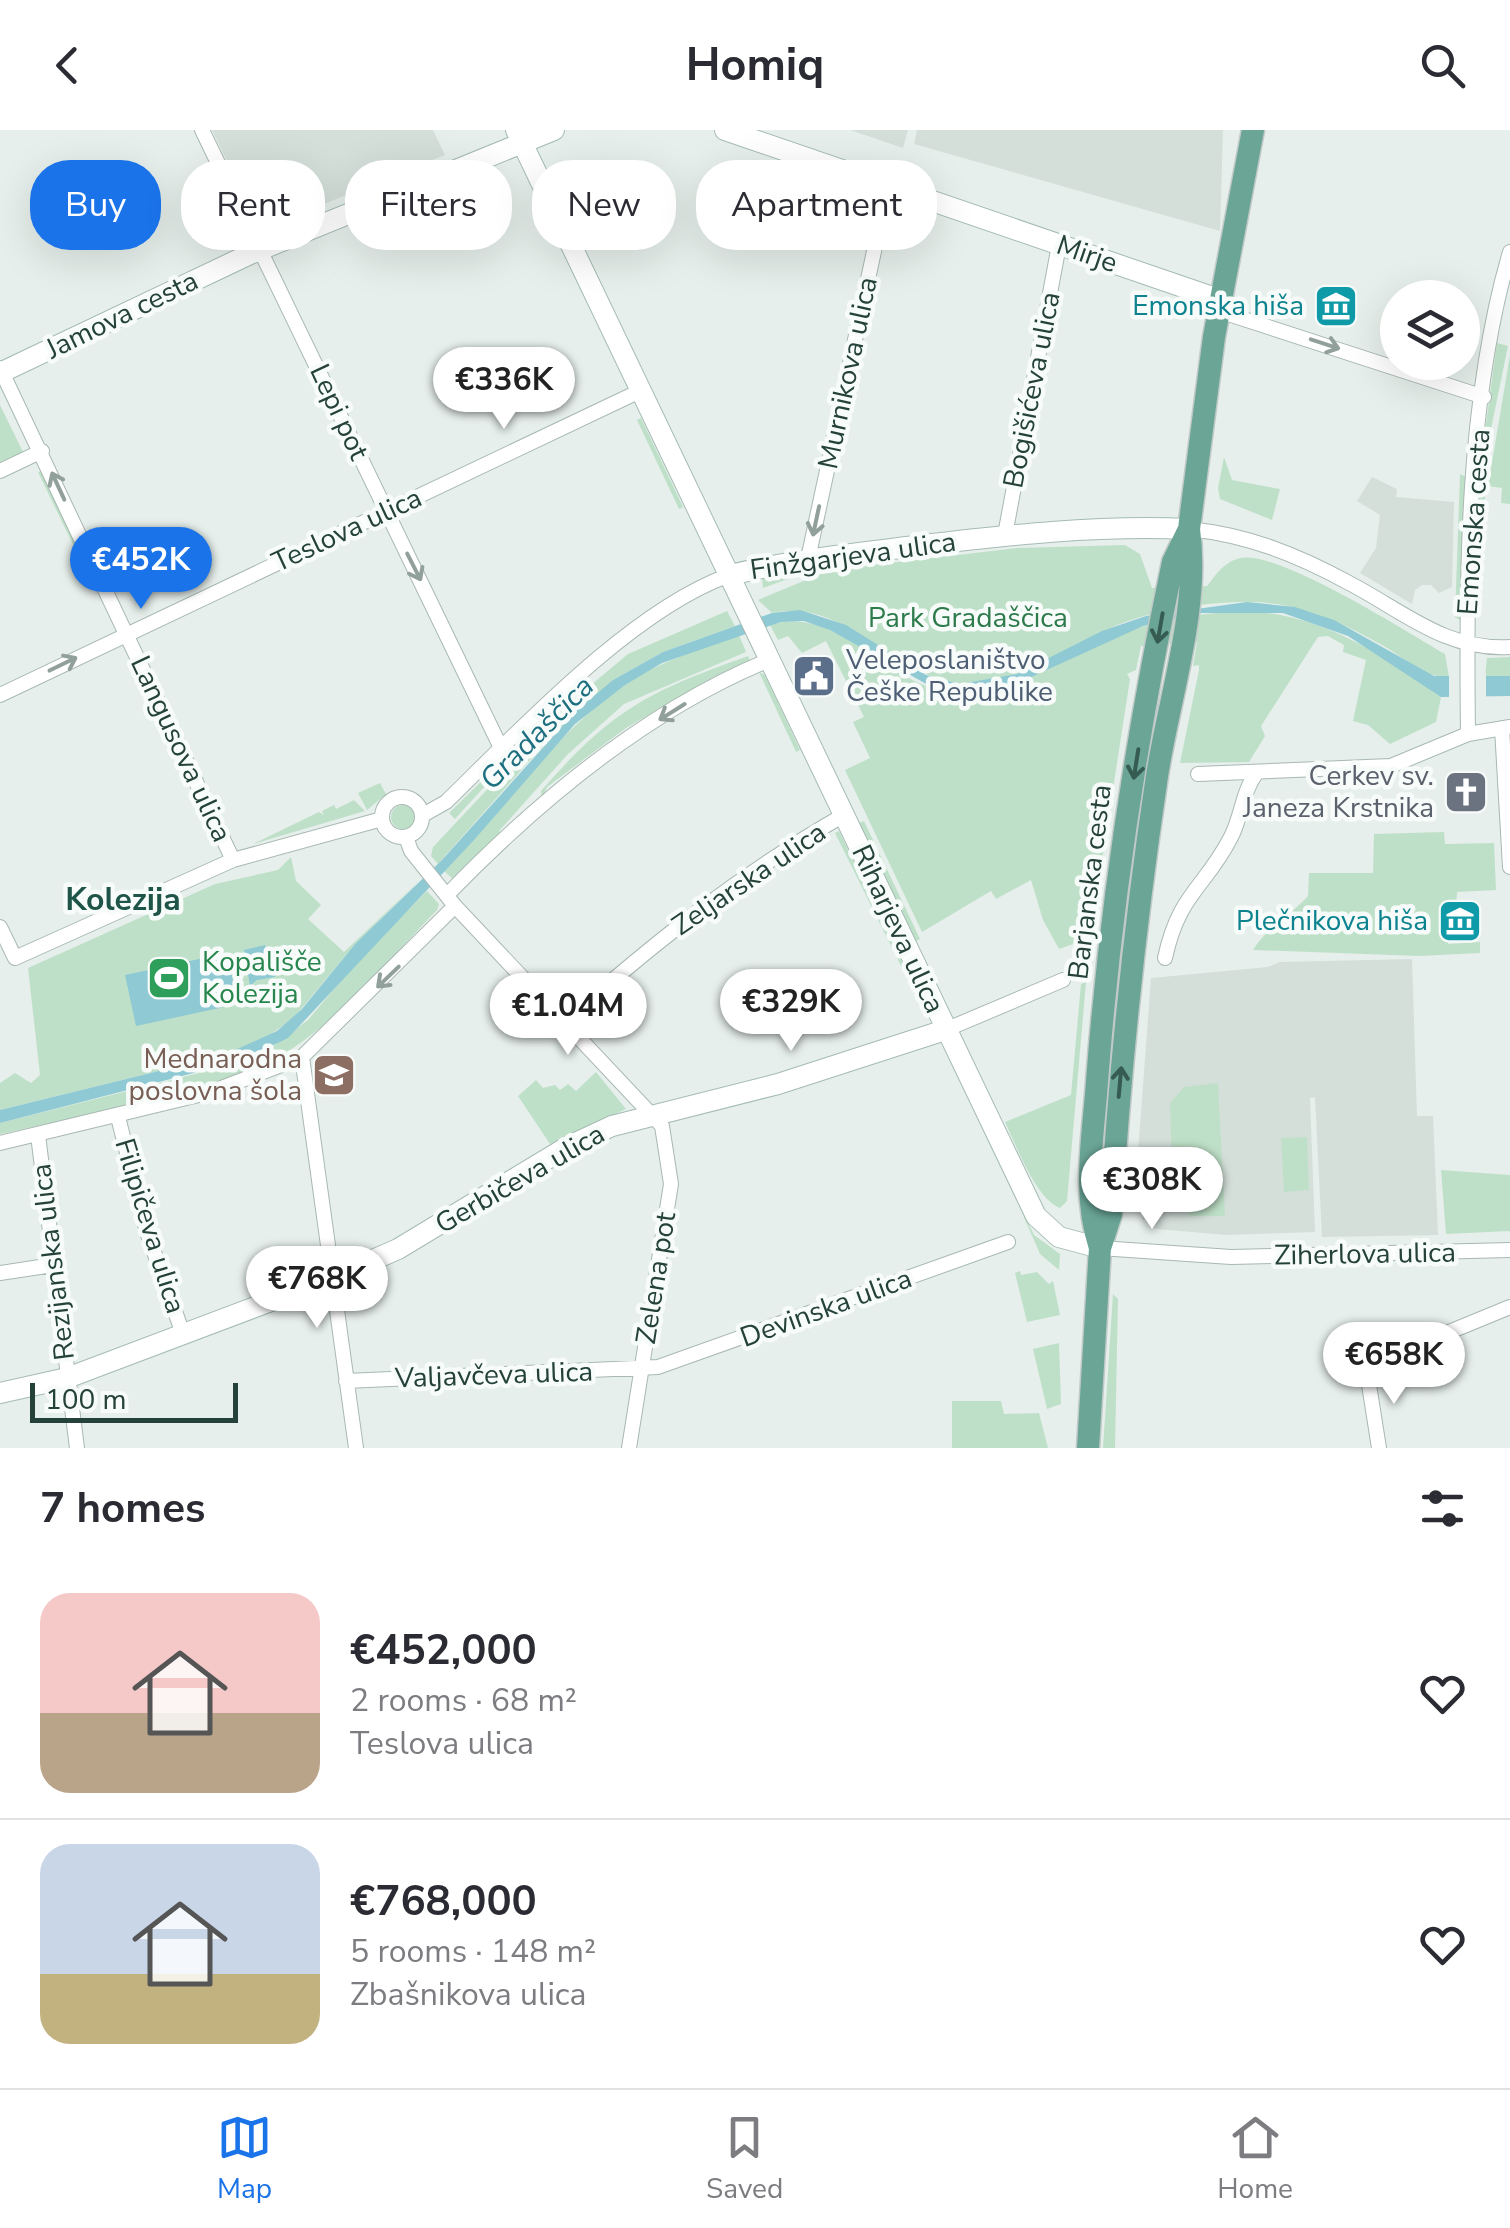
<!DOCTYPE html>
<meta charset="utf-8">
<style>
:root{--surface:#fff;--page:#f7f7f7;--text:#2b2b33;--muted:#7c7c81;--line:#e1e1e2;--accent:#1a73e8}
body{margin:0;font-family:"Nunito Sans",sans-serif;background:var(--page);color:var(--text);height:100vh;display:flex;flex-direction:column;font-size:38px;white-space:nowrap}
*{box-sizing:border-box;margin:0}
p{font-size:32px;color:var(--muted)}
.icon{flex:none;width:55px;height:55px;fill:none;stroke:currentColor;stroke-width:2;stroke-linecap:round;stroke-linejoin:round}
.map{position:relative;height:1318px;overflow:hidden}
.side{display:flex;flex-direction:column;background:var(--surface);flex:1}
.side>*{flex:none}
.guide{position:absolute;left:30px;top:30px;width:1000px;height:90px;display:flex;gap:20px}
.fabs{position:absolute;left:1380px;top:150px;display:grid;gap:20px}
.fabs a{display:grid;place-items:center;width:100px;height:100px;border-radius:50%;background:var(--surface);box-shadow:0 10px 40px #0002;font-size:50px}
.scale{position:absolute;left:30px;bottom:25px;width:208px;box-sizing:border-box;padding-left:10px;border:5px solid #24423a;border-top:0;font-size:28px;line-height:35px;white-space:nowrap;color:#24423a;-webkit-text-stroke:8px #f7fbf9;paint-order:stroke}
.price{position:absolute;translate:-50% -85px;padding:0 22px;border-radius:35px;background:#fff;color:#222;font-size:32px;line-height:65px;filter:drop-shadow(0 2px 5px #0008)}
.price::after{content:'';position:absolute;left:50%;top:60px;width:30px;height:22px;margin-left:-15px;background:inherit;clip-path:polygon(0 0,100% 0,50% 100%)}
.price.on{background:var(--accent);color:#fff}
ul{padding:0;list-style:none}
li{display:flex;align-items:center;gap:30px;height:250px;padding:0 40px}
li+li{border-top:2px solid var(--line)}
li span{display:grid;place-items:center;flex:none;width:280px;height:200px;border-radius:30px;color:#555}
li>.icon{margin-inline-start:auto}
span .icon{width:120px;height:120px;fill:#fffc;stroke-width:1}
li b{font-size:42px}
h2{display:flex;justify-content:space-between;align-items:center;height:120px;padding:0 40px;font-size:42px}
.tag{padding:0 35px;border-radius:40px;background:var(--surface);box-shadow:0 10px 40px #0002;font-size:35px;line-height:90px}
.tag.on{background:var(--accent);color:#fff}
header{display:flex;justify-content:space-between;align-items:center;height:130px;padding:0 40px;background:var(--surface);font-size:45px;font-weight:700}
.tabs{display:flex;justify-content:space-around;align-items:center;height:140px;border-top:2px solid var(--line);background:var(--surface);font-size:28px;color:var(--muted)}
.tabs a{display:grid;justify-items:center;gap:5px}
.tabs .on{color:var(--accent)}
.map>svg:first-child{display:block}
</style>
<header><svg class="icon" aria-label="back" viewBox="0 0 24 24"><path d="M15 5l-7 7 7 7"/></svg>Homiq<svg class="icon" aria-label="search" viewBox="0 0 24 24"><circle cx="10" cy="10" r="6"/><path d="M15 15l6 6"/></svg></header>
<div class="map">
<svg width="1510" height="1318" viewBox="0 0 1510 1318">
<rect width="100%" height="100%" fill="#e6efeb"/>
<path fill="#d4dfda" d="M212,0H433L445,25L260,100Z
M850,0H908L903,18Z
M917,0H1223L1220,101L914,14Z
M1372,347L1397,359L1396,367L1454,372L1452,457L1439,463L1431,455H1422L1415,460L1412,474L1360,443L1376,418L1380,385L1357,371Z
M1412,829L1417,986H1433L1438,1105L1322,1107L1315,967L1310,968L1315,1102L1226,1105L1157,1099L1149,1097V1090H1142L1143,1052L1136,1050L1151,848L1268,837L1280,832Z"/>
<path fill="#bfe0c8" d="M1497,213L1508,216L1490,304L1482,403H1478L1480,338Z
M1510,225V374L1501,373L1502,358L1488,356Z
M0,275L25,326L0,338Z
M641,288L683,377L679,379L637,290Z
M1224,327L1232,350L1280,359L1272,390L1220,369L1218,358Z
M42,341L95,451L91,452L38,342Z
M1460,344L1466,347L1461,491L1455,487Z
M1125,415L1140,424L1152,458L1207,456C1218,442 1224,432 1241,428C1278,420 1409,503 1445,524L1449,547C1423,548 1404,527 1382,515C1340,491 1295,471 1246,472C1200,472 1148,481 1106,500C1059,520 1012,559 958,553C889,545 847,468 772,483L758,470L830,440L1017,418Z
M823,436L763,458L762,445Z
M727,481L735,496L663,522L613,550L546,612L438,734L431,726L433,717L566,576L628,524Z
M1237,481C1318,481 1378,522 1441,567L1436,592L1390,614L1368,595L1353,591L1366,530L1343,522L1344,515L1328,506L1318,507L1261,596L1265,606L1249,632L1180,633L1199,540V535L1193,536L1197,512L1141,516L1136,540L1127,544L1130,549L1090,808L1059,819L1043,790L1031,750L996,769L991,761L922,802L845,640L870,628L853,592L864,587L826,511L802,523L788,506L778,510L770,495C841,474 886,557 952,562C1016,567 1061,526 1117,505C1156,490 1197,484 1237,481Z
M739,505L746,522L624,574L568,624L499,701L503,705L454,750L444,741C505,679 554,603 626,554C661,531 700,519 739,505Z
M748,526L751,532L731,544L715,546L626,598L547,657L542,670L541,661C612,580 647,562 748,526Z
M1510,527V546L1485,548L1487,528Z
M759,542L765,545L800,620L796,622Z
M494,639L496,644L455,689L449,683Z
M380,653L386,664L367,680L358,663Z
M354,670L365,681L253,714L319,682L324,685L322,681L334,675L336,679Z
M391 687a12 12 0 1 1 24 0a12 12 0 1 1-24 0Z
M864,691L920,809L916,811L859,693Z
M839,701L913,855L919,872L835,703Z
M1444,702L1445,714L1494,713L1496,760L1457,762L1456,778H1447L1448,814L1480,812V823L1419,826L1253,820C1267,797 1290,786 1308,766L1309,743H1373L1374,704Z
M291,727L296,751L321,775L308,789L344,822L419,751L356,813L292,890L260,911L224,925L0,980V953L15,943L31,953L40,945L28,838L215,754L278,740Z
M427,761L439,774L437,780C392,826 347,882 293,918C221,965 85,984 0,1004V993L203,942L269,919L308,890L359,829Z
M1086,852L1067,1071L1060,1078C1036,1069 1016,1015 1005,992L1071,965L1081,854Z
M596,942L626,979L550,1014L518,966L536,950L543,958L555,955L560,960L568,954L576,961Z
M1218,953L1225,1086H1191L1173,1068L1170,973L1184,957Z
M1307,1007L1309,1060L1284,1062L1281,1008Z
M1441,1040L1510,1045V1101L1446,1104Z
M1016,1069L1034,1105L1060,1124L1059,1140L1040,1124Z
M1020,1141L1021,1145L1037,1142L1049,1154L1053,1151L1060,1185L1027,1192L1015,1143Z
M1113,1164L1118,1169L1115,1318H1103Z
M1059,1213L1061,1274L1047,1279L1033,1219Z
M952,1271H1001L1004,1284L1039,1283L1048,1318H952Z"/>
<path fill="#8ec9d4" d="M1247,472L1295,477L1334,490L1434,546H1510V566L1441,567L1348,506L1283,483H1202L1143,496L1016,554L971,562L937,560L830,500L804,491L781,492L662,533L625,555L575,594L474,710L288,908L240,931L0,993V980L224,925L277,901L302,879L356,813L442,730L576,581L613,550L663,522L772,483L800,480L846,495L926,545L960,554L1017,544L1102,501L1146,486Z
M265,815L275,847L257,850L250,856L244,820Z
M227,823L238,874L136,896L125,845Z"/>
<path fill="#e6efeb" d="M1449,542L1486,543V573H1449Z"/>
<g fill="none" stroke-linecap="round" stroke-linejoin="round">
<g stroke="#a8b8b2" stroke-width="16">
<path id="street" d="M202,0L501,618
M1219,181L1484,267
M0,238L233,730
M0,341L42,321
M1189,399C1248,405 1298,425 1349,453C1403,481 1446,521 1510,517
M1005,405L1059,115
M808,429L888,56
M0,565L640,261
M1502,598L1510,737
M1468,604C1466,449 1466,272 1510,122
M1198,644L1391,636L1468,604L1510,597
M382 687a20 20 0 1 1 40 0a20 20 0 1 1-40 0Z
M423,685L446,672C520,600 631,481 727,446
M406,707L411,721L455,776L662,996L671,1054L629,1318
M447,765C538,671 647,580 769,530
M0,797L15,828L233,730L382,689
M1165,828C1179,763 1205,758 1231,707C1242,686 1242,662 1257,642
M565,892C652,814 742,743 844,685
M945,900L1063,850
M302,927L356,1318
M118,987L147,1102L183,1204
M38,1005L77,1318
M0,1013L211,962L302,927L455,776
M1100,1118L1231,1127L1510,1120
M0,1143L53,1135
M346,1251L658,1237L1008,1112
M1379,1318L1367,1242L1420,1214L1510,1177"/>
</g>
<g stroke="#a4bbb3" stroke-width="22">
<path id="secondary" d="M516,0L1036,1086L1059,1107L1100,1118
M725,0L1221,170
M0,243L250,124L554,0
M727,446C789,430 852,424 915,416C1007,405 1097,395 1189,399
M0,1263L67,1248L332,1148L398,1119L567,1017L612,996L778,954L945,900"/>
</g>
<g stroke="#c2cac8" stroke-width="25">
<path id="primary" d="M1100,1118C1082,1063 1093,1009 1097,952C1110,778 1137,603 1173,432L1189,399L1214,207L1253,0
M1088,1318L1100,1118L1111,1084C1120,937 1135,792 1157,646C1169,567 1200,479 1189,399"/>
</g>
<use href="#street" stroke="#fff" stroke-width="14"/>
<use href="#secondary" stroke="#fff" stroke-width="20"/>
<use href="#primary" stroke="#6aa596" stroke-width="22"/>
</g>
<defs><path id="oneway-shaft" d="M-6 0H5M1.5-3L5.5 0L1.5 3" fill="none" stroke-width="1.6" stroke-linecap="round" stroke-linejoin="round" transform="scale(2.5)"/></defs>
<g stroke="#92a09c">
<use href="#oneway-shaft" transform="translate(1325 214) rotate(18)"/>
<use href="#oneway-shaft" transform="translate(58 356) rotate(-115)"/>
<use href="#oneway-shaft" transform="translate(816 391) rotate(102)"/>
<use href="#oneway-shaft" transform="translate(414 437) rotate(63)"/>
<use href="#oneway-shaft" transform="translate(63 534) rotate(-26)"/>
<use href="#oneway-shaft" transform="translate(672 582) rotate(148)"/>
<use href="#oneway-shaft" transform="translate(388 847) rotate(136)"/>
</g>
<g stroke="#365b51">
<use href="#oneway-shaft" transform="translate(1160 498) rotate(100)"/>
<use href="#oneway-shaft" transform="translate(1136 634) rotate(99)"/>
<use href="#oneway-shaft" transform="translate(1120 952) rotate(-85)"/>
</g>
<defs>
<g id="museum-square" transform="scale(2.25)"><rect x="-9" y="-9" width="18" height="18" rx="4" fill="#0f9aa8" stroke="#f7fbf9"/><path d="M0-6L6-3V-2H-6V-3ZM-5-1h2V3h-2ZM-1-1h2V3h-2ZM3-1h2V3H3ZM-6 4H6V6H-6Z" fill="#fff"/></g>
<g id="civic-square" transform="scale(2.25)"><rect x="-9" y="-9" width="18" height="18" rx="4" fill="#5c6f8a" stroke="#f7fbf9"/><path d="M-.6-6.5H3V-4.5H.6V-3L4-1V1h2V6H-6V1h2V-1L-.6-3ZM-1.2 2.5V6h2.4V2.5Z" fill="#fff"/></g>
<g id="church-square" transform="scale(2.25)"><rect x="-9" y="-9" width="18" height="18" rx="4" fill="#6b7280" stroke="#f7fbf9"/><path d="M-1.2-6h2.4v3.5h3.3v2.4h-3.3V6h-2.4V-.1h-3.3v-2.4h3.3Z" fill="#fff"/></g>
<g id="stadium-square" transform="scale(2.25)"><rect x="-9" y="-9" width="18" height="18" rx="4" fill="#2e9e5b" stroke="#f7fbf9"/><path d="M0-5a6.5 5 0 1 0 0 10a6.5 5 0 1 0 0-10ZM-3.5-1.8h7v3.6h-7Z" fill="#fff"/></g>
<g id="university-square" transform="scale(2.25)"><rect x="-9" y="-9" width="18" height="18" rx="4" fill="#8d6e63" stroke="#f7fbf9"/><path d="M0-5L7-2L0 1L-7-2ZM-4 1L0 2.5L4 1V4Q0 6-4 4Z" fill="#fff"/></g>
</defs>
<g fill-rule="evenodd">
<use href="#museum-square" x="1336" y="176"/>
<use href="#civic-square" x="814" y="546"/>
<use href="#church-square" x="1466" y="662"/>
<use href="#museum-square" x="1460" y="791"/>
<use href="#stadium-square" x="169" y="848"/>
<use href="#university-square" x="334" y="945"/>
</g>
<g text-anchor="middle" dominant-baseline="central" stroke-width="9" stroke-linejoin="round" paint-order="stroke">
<g font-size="28" fill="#24423a" stroke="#f7fbf9">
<text transform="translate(1087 124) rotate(19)">Mirje</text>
<text transform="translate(122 185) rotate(-26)">Jamova cesta</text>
<text transform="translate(848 243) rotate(-78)">Murnikova ulica</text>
<text transform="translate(1032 260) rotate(-79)">Bogišićeva ulica</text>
<text transform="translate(339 282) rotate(65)">Lepi pot</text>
<text transform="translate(1474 392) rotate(-86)">Emonska cesta</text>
<text transform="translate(347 400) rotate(-25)">Teslova ulica</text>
<text transform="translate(853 426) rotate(-8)">Finžgarjeva ulica</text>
<text transform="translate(181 619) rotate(65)">Langusova ulica</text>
<text transform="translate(749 749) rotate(-34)">Zeljarska ulica</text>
<text transform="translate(1090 752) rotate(-83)">Barjanska cesta</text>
<text transform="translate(898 799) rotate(65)">Riharjeva ulica</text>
<text transform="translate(520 1049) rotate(-30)">Gerbičeva ulica</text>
<text transform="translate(150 1096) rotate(73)">Filipičeva ulica</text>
<text transform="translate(1365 1124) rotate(-1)">Ziherlova ulica</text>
<text transform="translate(53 1132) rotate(-97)">Rezijanska ulica</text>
<text transform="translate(656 1148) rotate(-81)">Zelena pot</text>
<text transform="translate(826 1178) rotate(-20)">Devinska ulica</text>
<text transform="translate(494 1245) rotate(-2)">Valjavčeva ulica</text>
</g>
<g font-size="28" fill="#0d838f" stroke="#f7fbf9" text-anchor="end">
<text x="1304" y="176">Emonska hiša</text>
<text x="1428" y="791">Plečnikova hiša</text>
</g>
<g font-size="28" fill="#2d7a4b" stroke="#f7fbf9">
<text x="968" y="488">Park Gradaščica</text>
</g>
<g font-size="28" fill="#4e5e75" stroke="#f7fbf9" text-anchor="start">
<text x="846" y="530">Veleposlaništvo<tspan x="846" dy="32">Češke Republike</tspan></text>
</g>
<g font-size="28" fill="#5b616d" stroke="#f7fbf9" text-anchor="end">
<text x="1434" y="646">Cerkev sv.<tspan x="1434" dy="32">Janeza Krstnika</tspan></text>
</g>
<g font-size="28" fill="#27864d" stroke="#f7fbf9" text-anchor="start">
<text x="202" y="832">Kopališče<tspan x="202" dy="32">Kolezija</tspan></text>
</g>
<g font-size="28" fill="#785e54" stroke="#f7fbf9" text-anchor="end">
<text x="302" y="929">Mednarodna<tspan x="302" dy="32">poslovna šola</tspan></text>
</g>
<g font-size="30" font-style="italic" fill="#1c6f80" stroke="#f7fbf9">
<text transform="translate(537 603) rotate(-45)">Gradaščica</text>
</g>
<g font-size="32" font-weight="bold" fill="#1f5548" stroke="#f7fbf9">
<text x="123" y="769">Kolezija</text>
</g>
</g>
</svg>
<div class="fabs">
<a><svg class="icon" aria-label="layers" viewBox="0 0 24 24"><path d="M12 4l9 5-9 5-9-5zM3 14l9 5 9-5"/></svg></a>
</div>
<div class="scale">100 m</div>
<b class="price" style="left:504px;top:302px">€336K</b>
<b class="price on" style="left:141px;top:482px">€452K</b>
<b class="price" style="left:791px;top:924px">€329K</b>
<b class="price" style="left:568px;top:928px">€1.04M</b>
<b class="price" style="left:1152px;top:1102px">€308K</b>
<b class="price" style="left:317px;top:1201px">€768K</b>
<b class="price" style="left:1394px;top:1277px">€658K</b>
<div class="guide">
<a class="tag on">Buy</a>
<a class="tag">Rent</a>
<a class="tag">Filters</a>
<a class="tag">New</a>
<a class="tag">Apartment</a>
</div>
</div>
<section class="side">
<h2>7 homes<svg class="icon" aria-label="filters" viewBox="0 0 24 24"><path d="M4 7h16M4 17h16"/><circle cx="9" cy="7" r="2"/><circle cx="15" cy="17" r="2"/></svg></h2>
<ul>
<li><span style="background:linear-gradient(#f6c9c9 60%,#b9a48a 0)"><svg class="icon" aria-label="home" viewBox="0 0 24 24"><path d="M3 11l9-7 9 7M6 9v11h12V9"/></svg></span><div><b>€452,000</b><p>2 rooms · 68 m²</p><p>Teslova ulica</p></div><svg class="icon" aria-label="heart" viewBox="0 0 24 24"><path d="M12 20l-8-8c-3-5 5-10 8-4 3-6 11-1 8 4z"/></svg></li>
<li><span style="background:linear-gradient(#c9d6e8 65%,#c2b280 0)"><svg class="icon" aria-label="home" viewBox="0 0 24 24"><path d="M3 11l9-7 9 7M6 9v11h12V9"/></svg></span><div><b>€768,000</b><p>5 rooms · 148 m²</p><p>Zbašnikova ulica</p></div><svg class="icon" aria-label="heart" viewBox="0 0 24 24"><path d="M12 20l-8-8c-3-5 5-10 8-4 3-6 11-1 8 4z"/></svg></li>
</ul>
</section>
<nav class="tabs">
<a class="on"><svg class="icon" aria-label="map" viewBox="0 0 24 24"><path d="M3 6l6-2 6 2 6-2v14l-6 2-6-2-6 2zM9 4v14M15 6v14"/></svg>Map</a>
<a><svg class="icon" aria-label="saved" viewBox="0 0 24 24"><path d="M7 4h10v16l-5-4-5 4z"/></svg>Saved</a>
<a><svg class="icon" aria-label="home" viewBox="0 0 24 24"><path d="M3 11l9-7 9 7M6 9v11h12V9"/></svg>Home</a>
</nav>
